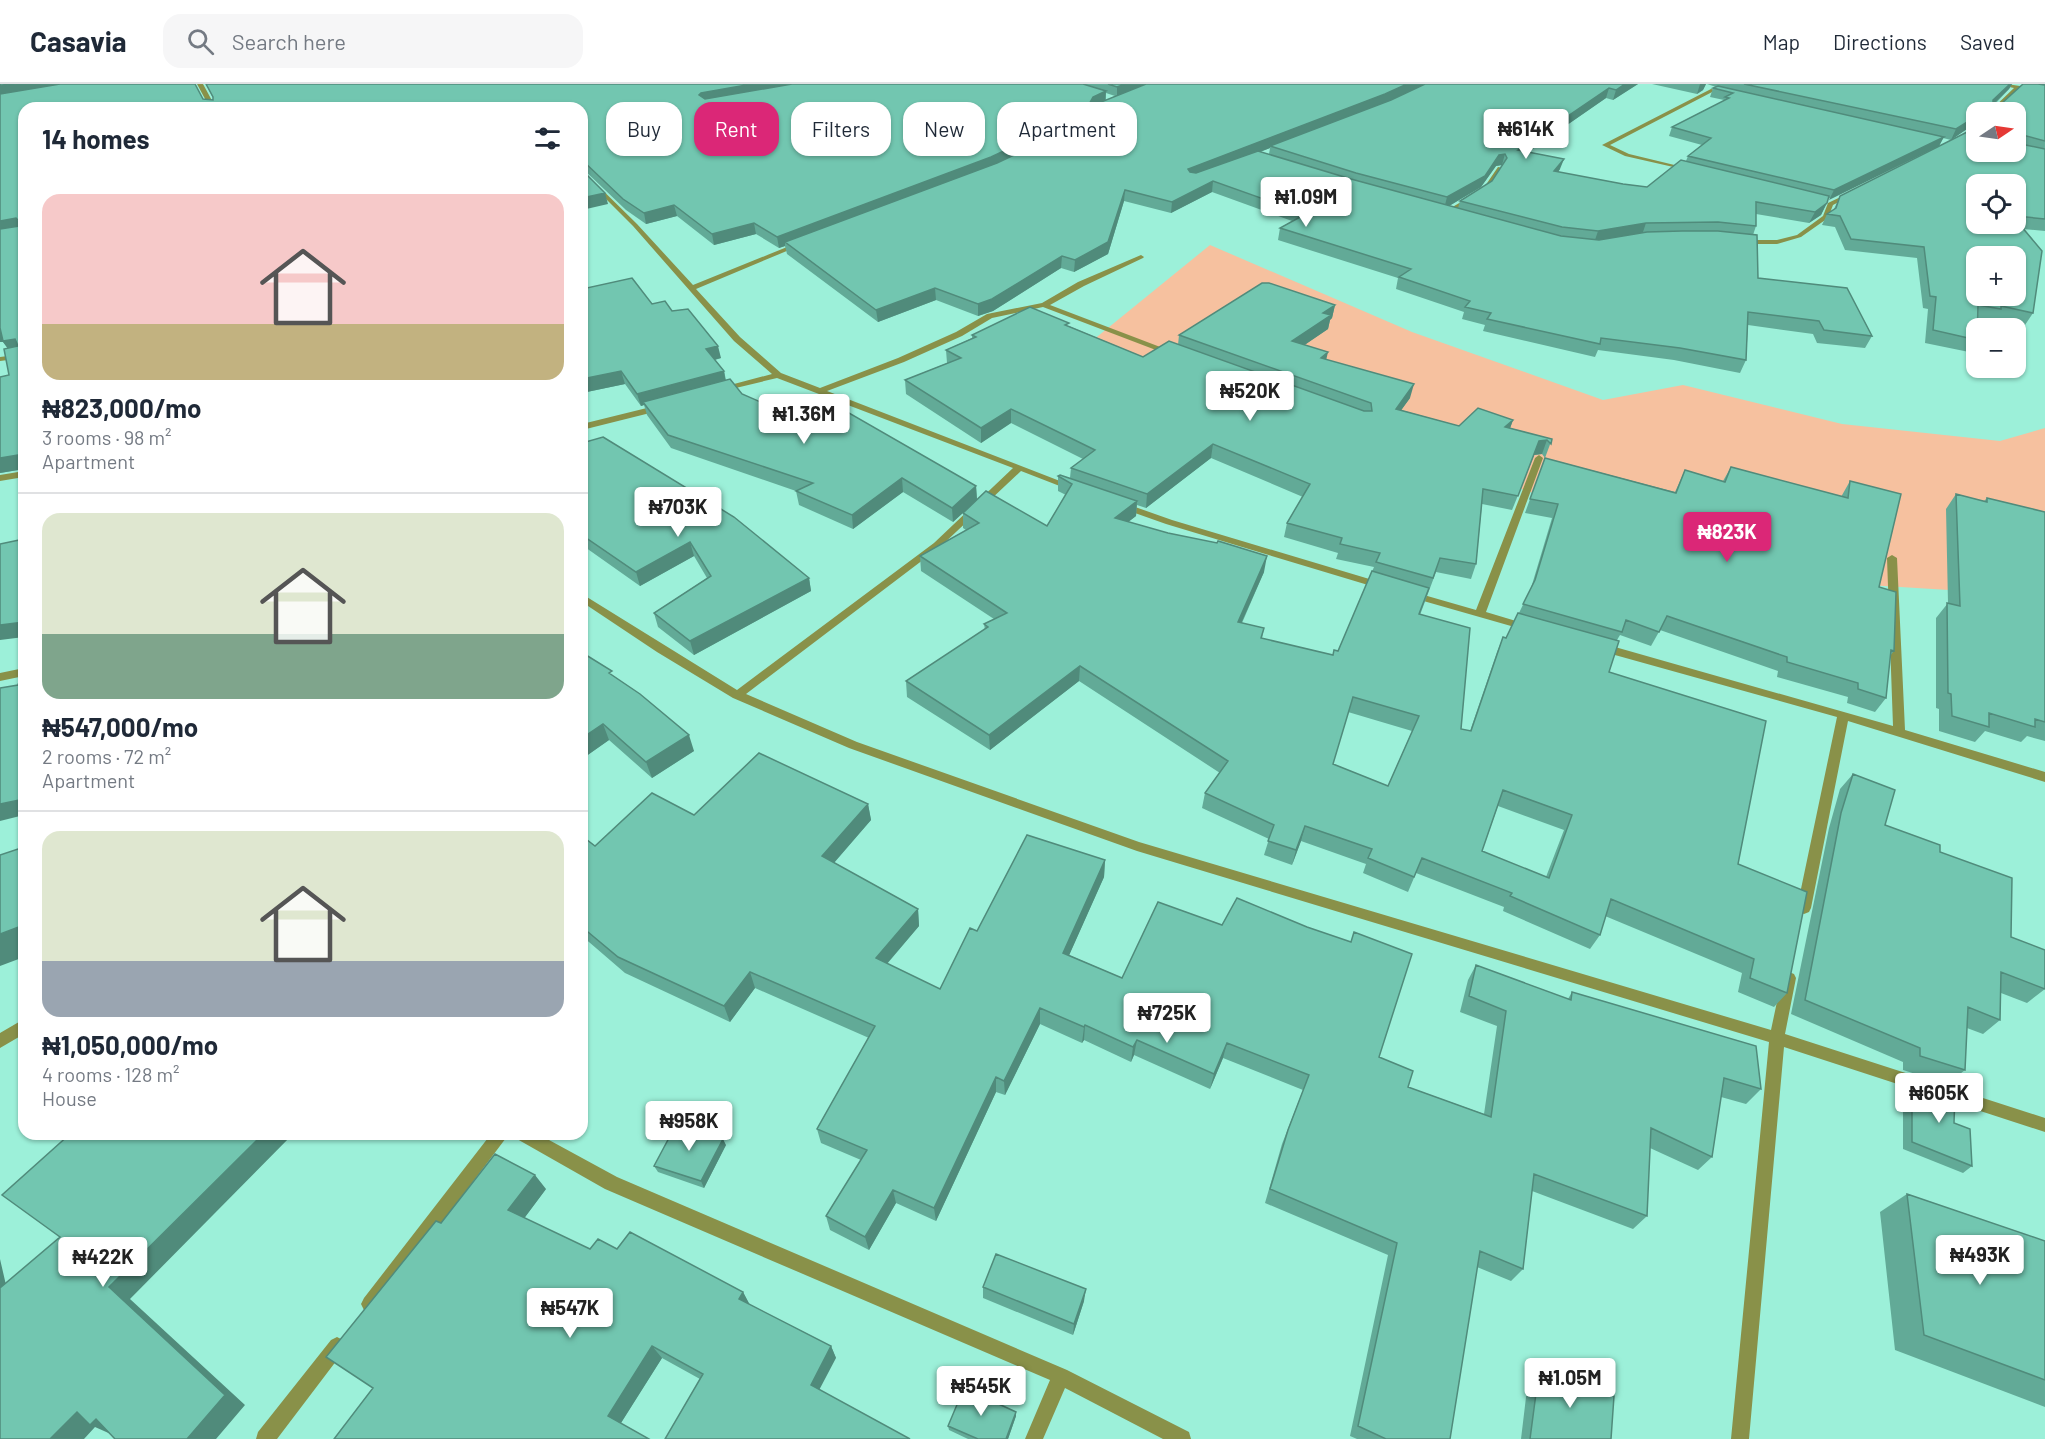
<!DOCTYPE html>
<meta charset="utf-8">
<style>
:root{--surface:#fff;--page:#f6f6f7;--text:#1f2937;--muted:#747a83;--line:#e0e1e3;--accent:#db2777}
body{margin:0;font-family:Barlow,sans-serif;background:var(--page);color:var(--text);height:100vh;display:flex;flex-direction:column;font-size:22px;white-space:nowrap}
*{box-sizing:border-box;margin:0}
p{font-size:20px;color:var(--muted)}
.icon{flex:none;width:33px;height:33px;fill:none;stroke:currentColor;stroke-width:2;stroke-linecap:round;stroke-linejoin:round}
.map{position:relative;flex:1;overflow:hidden}
.panel{position:absolute;left:18px;top:18px;width:570px;height:1038px;display:flex;flex-direction:column;background:var(--surface);border-radius:18px;box-shadow:0 2px 4px #0004}
.panel>*{flex:none}
.hud{position:absolute;left:606px;top:18px;width:570px;height:54px;display:flex;gap:12px}
.needle{width:39px;rotate:77deg}
.controls{position:absolute;left:1966px;top:18px;display:grid;gap:12px}
.controls a{display:grid;place-items:center;width:60px;height:60px;border-radius:12px;background:var(--surface);box-shadow:0 2px 4px #0004;font-size:30px}
.price{position:absolute;translate:-50% -51px;padding:0 14px;border-radius:6px;background:#fff;color:#222;font-size:20px;line-height:39px;filter:drop-shadow(0 2px 3px #0008)}
.price::after{content:'';position:absolute;left:50%;top:36px;width:18px;height:14px;margin-left:-9px;background:inherit;clip-path:polygon(0 0,100% 0,50% 100%)}
.price.selected{background:var(--accent);color:#fff}
ul{padding:0;list-style:none}
li{display:grid;align-content:center;gap:12px;height:318px;padding:0 24px}
li+li{border-top:2px solid var(--line)}
li span{display:grid;place-items:center;height:186px;border-radius:18px;color:#555}
li>.icon{margin-inline-start:auto}
span .icon{width:108px;height:108px;fill:#fffc;stroke-width:1}
li b{font-size:26px}
h2{display:flex;justify-content:space-between;align-items:center;height:72px;padding:0 24px;font-size:26px}
.chip{padding:0 21px;border-radius:18px;background:var(--surface);box-shadow:0 2px 4px #0004;font-size:21px;line-height:54px}
.chip.selected{background:var(--accent);color:#fff}
header{display:flex;align-items:center;gap:36px;box-sizing:border-box;height:84px;padding:0 30px;background:var(--surface);border-bottom:2px solid var(--line)}
header strong{font-size:28px}
nav{display:flex;gap:33px;margin-inline-start:auto;font-size:21px}
.search{width:420px;height:54px;background:var(--page);display:flex;align-items:center;gap:15px;box-sizing:border-box;padding:0 21px;border-radius:18px;color:var(--muted);font-size:22px}
.map>svg:first-child{display:block}
</style>
<header>
<strong>Casavia</strong>
<div class="search"><svg class="icon" aria-label="search" viewBox="0 0 24 24"><circle cx="10" cy="10" r="6"/><path d="M15 15l6 6"/></svg>Search here</div>
<nav><a>Map</a><a>Directions</a><a>Saved</a></nav>
</header>
<div class="map">
<svg width="2045" height="1355" viewBox="0 0 2045 1355">
<rect width="100%" height="100%" fill="#9cf0d9"/>
<path fill="#f6c19f" d="M1210,161L1412,248L1603,316L1683,301L1842,340L2000,357L2045,344V512L1803,497L1515,403L1071,274Z"/>
<g fill="none" stroke-linecap="round" stroke-linejoin="round">
<path fill="#899149" fill-rule="evenodd" d="M197,0H203L216,24H210Z
M1995,0H2007L2045,6V10L2019,5L1994,28H1989L2014,4Z
M1711,5L1716,6L1610,61L1629,70L1691,85V87L1625,72L1602,61Z
M1111,17L1116,18L1099,26L1095,34L1099,41L1091,49H1087L1094,40L1089,34L1095,24Z
M1977,40V45L1962,56H1958V54Z
M1498,83L1503,84L1487,107L1448,130H1444V128L1483,105Z
M582,86L637,140L693,201L797,159H801V161L696,205L740,253L781,289L820,304L898,274L956,248L987,230L1042,219L1078,198L1141,171L1144,173L1143,174L1084,202L1050,221L1176,269L1169,271L1043,223L992,234L962,252L904,278L827,307L1078,404L1073,407L1070,406L1021,387L940,463L746,610L857,658L1139,758L1771,946L1782,894L1784,890L1789,888L1794,890L1796,894L1785,950L2045,1034V1048L1784,963L1749,1355H1731L1769,958L1137,767L849,664L733,614L657,568L582,518V510L737,606L934,459L1013,384L777,294L719,308V304L772,290L734,257L633,142L582,91Z
M1849,109L1854,110L1833,121L1828,134L1801,153L1777,160H1743L1740,158L1743,156H1777L1797,151L1823,132L1828,119Z
M24,270V274L0,277V273Z
M659,321L662,322V326L582,346V340Z
M1539,371L1543,374L1486,528L1533,542L1534,544L1533,546H1525L1406,512L1405,510L1406,508L1410,507L1476,526L1535,374Z
M24,387V393L0,397V391Z
M1121,418L1172,436L1386,500L1387,502L1382,505L1378,504L1166,440L1118,423V419Z
M1892,471L1897,474L1905,646L2045,688V698L1848,637L1811,824L1809,828L1804,830L1799,828L1797,824L1837,633L1597,566L1596,563L1601,559L1893,642L1887,474Z
M24,584V592L0,597V589Z
M24,935V950L0,964V949Z
M491,1050H509L376,1226L370,1229L364,1226L361,1220L364,1214Z
M515,1050H538L617,1093L1067,1286L1189,1348L1191,1355H1163L1065,1304L1043,1355H1025L1050,1296L605,1105L517,1055Z
M337,1253L343,1256L346,1262L343,1268L277,1355H256L258,1348L331,1256Z"/>
</g>
<path fill="#62aa97" fill-rule="evenodd" d="M0,0L213,16V14L206,0H1638L1613,16L1606,14L1528,68L1560,85L1558,88L1623,100L1647,103L1686,77L1688,72L1702,61L1669,52L1672,43L1723,17L1724,16L1710,13L1713,4L1716,3L1707,0H2012L2009,5L1995,20H2001L2023,0H2021H2045V147L2023,145L2033,229L2025,241L1995,235L1993,238L1978,235L1977,257L1969,268L1925,259L1928,225L1923,224L1917,174L1845,166L1835,143L1822,141L1827,130L1834,125L1840,112L2016,28H1977V38L1951,56L1943,54L1939,62L1828,115L1821,131L1809,139L1756,130V142L1753,151L1758,194L1872,252L1865,264L1817,259L1813,250L1748,241L1746,276L1740,289L1674,276L1598,266L1595,273L1483,247L1485,241L1462,235L1464,228L1396,205L1398,194L1278,156L1280,144L1292,137L1212,108L1171,129L1124,117L1108,170L1074,188L1061,184L993,227L978,232L936,216L878,238L787,170L785,162L779,164L756,150L714,161L677,132L646,140L626,126L582,84V24H24V385L0,389L9,291L8,264L3,258H0ZM1106,9L1115,12L1106,16ZM1100,20L1098,24V34L1092,41H1089L1091,40V30L1090,28L1093,23ZM1270,64L1269,70L1260,68ZM1502,81L1492,97L1460,117L1458,124L1449,122L1481,103L1496,82ZM2016,100V140H1977Z
M1652,0H1706L1703,6L1697,10Z
M652,220L672,227L721,274L715,276L724,287L726,296L742,310L772,323H818L976,402L977,416L953,438L903,408L853,445L799,421L796,407L671,364L647,331L644,321L641,322L625,300L582,309Z
M1335,221L1332,234L1330,236L1328,245L1304,261L1326,276L1410,314L1401,326L1459,342L1513,336L1510,344L1552,355L1545,374L1542,370L1534,371L1512,426L1482,420L1476,480L1471,495L1436,488L1420,531L1461,645L1470,647L1497,568L1503,553L1506,554L1519,529L1531,504L1552,434L1525,429L1545,374L1675,408L1685,386L1723,397L1731,383L1841,413L1850,397L1879,503L1894,567L1890,572L1886,614L1875,628L1847,619L1848,613L1777,593L1778,587L1660,546L1651,562L1620,551L1617,556L1609,588L1738,780L1787,909L1774,923L1738,908L1742,889L1605,832L1600,851L1590,865L1503,827L1504,823L1416,789L1408,808L1363,789L1366,780L1301,757L1292,781L1264,771L1269,755L1202,724L1205,709L1220,689L1079,597L990,666L907,613L906,597L985,546L984,540L994,535L921,487L920,472L966,446L963,444V429L1047,442L1066,411L1058,407V392L1070,394L1071,384L1083,375L1011,339L981,359L906,310L905,296L947,279L946,266L972,254V251L1069,242L1143,273L1178,261L1179,251ZM1211,374L1303,413L1287,439L1284,453L1338,469L1336,475L1374,483L1338,567L1333,571L1262,554L1264,544L1242,539L1264,488L1128,438L1136,432L1137,421L1146,424ZM1348,628L1412,647L1388,702L1333,680ZM1498,722L1564,746L1546,793L1482,767Z
M582,359L809,494L811,507L694,571L658,543L654,529L707,494L694,472L640,502L582,461Z
M1956,410L1984,417L1987,414L2045,428V657L2027,652L2021,658L1985,647L1975,658L1939,647V625L1936,624V534L1948,519L1946,425Z
M614,592L694,667L652,694L609,656L582,675Z
M1853,690L1885,741L1940,768L2011,853L2045,905L2027,919L2001,909L2000,936L1983,950L1967,944L1965,986L1947,1000L1903,986V978L1791,930L1829,744L1840,705Z
M868,720L871,736L834,779L918,825L919,842L887,880L940,905L977,847L1105,776L1104,793L1069,871L1122,894L1379,973L1408,1003L1484,1030L1497,942L1460,928L1468,896L1476,881L1568,915L1572,908L1761,1005L1746,1020L1721,1013L1712,1073L1698,1086L1650,1064L1647,1132L1633,1145L1532,1107L1523,1185L1511,1197L1477,1183L1450,1355H1357L1350,1352L1388,1171L1265,1119L1282,1060L1303,1006L1223,974L1210,1005L1134,971L1131,978L1084,956L1082,959L1040,940L1005,1011L996,1008L936,1137L896,1119L869,1166L830,1146L826,1132L861,1076L821,1059L817,1045L869,954L755,904L730,938L625,889L582,852V752L595,762L694,731Z
M1912,997L1954,1039L1972,1082L1963,1089L1903,1065V1004Z
M726,1061L704,1104L658,1088L654,1082Z
M546,1105L524,1134L590,1165H617L743,1208L749,1220L831,1262L836,1274L700,1295L662,1274L621,1339L373,1304L441,1139Z
M1907,1110L2045,1157V1323L1895,1266L1880,1128Z
M983,1203L1084,1217L1073,1251L983,1214Z
M1540,1279L1611,1355H1521L1529,1288Z
M1016,1332L1008,1355H968L949,1346L948,1342Z"/>
<path fill="#508b7b" d="M16,0H81L0,13V2Z
M752,0H809L703,19L699,11L701,9Z
M1125,0H1150L1117,13V3Z
M1407,0H1426L1383,20L1270,62V64L1187,96L1188,85Z
M1625,0H1638L1613,16L1616,6Z
M1700,0H1706L1703,6L1697,10Z
M2010,0H2012L2009,5L1987,26L1993,16Z
M1609,4L1606,14L1515,77L1518,66Z
M1106,7L1105,17L1093,23L1087,34V24L1093,13Z
M1091,30V40L1086,45L991,84L785,158V162L779,164L777,153L1059,41Z
M1977,32V38L1951,56L1956,45Z
M1944,53L1939,62L1829,116L1834,106Z
M1505,70L1502,81L1496,82L1481,103L1444,125L1447,113L1499,71Z
M1564,75L1560,85L1551,98L1554,87Z
M1213,97L1212,108L1171,129L1172,118Z
M1125,106L1124,117L1108,170L1074,188L1075,176Z
M605,109L608,120L582,126V114Z
M1827,119L1821,131L1809,139L1815,128Z
M674,121L677,132L646,140L644,129Z
M16,134L24,146L0,150V137Z
M754,139L756,150L714,161L712,150Z
M1646,139L1642,151L1594,159L1598,147Z
M1062,172L1061,184L993,227L978,232V220Z
M935,204L936,216L878,238L876,226Z
M1335,221L1332,234L1330,236L1328,245L1290,271L1292,257L1323,229Z
M0,244L15,255L24,268L11,269L3,258H0Z
M718,262L721,274L709,277L706,265Z
M1328,268L1325,281L1321,274Z
M621,287L625,300L582,309V295Z
M724,287L726,300L643,318L644,321L641,322L637,310Z
M1414,300L1410,314L1392,339L1396,325Z
M1011,325V339L981,359V344Z
M1513,336L1508,350L1505,343Z
M1547,356L1542,370L1534,371L1512,426L1539,357Z
M1213,360L1211,374L1146,424L1147,410Z
M24,370V385L0,389V374Z
M902,394L903,408L853,445L852,431Z
M976,402L977,416L953,438L952,424Z
M1137,417L1136,432L1114,449L1115,434Z
M690,458L694,472L640,502L636,488Z
M1267,472L1264,488L1235,553L1238,538Z
M809,494L811,507L694,571L690,557Z
M24,538V553L0,556V541Z
M1080,582L1079,597L990,666L989,651Z
M603,640L609,656L582,675V654Z
M689,651L694,667L652,694L646,678Z
M24,715V731L0,737V720Z
M868,720L871,736L825,789L822,772Z
M1305,742L1301,757L1292,781L1296,766Z
M1105,776L1104,793L1063,885V869Z
M918,825L919,842L878,890L876,874Z
M24,841V873L0,882V850Z
M750,888L755,904L730,938L724,922Z
M1040,924V940L1005,1011L1004,997Z
M1085,941L1084,956L1082,959L1084,943Z
M1137,956L1134,971L1131,978L1133,963Z
M1227,959L1223,974L1210,1005L1214,990Z
M996,993V1008L936,1137L934,1124Z
M263,1050H293L130,1215L245,1321L216,1355H187L109,1203Z
M723,1055L726,1061L704,1104L701,1097Z
M535,1091L546,1105L520,1140L508,1126Z
M893,1106L896,1119L869,1166L865,1153Z
M0,1175L12,1227L0,1221Z
M1086,1205L1084,1217L1073,1251L1074,1240Z
M743,1208L750,1221L739,1215Z
M652,1262L662,1274L619,1342L608,1332Z
M831,1262L836,1274L816,1312L811,1301Z
M77,1328L96,1335L113,1351L95,1343L84,1355H50Z
M1016,1328V1332L1008,1355H1006Z"/>
<path fill="#72c6b0" stroke="#508b7b" stroke-width="1.5" fill-rule="evenodd" d="M0,0H16L0,2Z
M60,0H195L203,15L213,16V13L206,0H752L701,9L699,11L705,15L792,0H1083L1106,7L1093,13L1087,24L1091,30L1086,35L1059,41L991,73L777,153L754,139L712,150L674,121L644,129L623,115L582,76V24H24V370L0,374V293L9,291L4,265L18,262L15,255L3,257L0,244V145L19,142V137L16,134L0,137V10Z
M1108,0H1125L1117,3Z
M1146,0H1407L1385,10L1188,85L1190,88L1196,89L1258,67L1351,95L1561,152L1599,156L1647,148L1682,147H1718L1757,151L1758,194L1847,204L1872,252L1824,246L1819,237L1748,228L1746,276L1680,264L1601,254L1600,260L1487,235L1491,229L1465,223L1470,217L1399,193L1411,185L1280,144L1302,132L1293,130L1297,127L1213,97L1172,118L1125,106L1108,158L1075,176L1062,172L992,215L978,220L935,204L876,226L785,158L997,79L1065,47L1092,41L1103,30L1098,24L1101,18Z
M1425,0H1625L1616,6L1609,4L1518,66L1564,75L1554,87L1623,100L1647,103L1681,76L1829,112L1827,119L1815,128L1756,118V142L1718,138L1646,139L1598,147L1562,143L1460,117L1492,97L1507,74L1505,70L1499,71L1485,92L1447,113L1356,89L1270,62L1391,16Z
M1744,0H2010L1993,16V20H2001L2023,0H2038L2045,1V57L2023,51L2019,57L2021,60L2045,65V135L2016,132V100H1977V140H2016V136L2042,167L2033,229L2001,222V225L1978,221L1977,256L1933,246L1936,213L1930,212L1924,163L1851,155L1840,132L1827,130L1836,124L1840,112L1977,43V68H2016V28H1977V32L1956,45ZM1977,172H2016V212H1977Z
M1718,2L1944,53L1834,106L1688,72L1711,54L1672,43L1729,14L1725,13L1733,9L1713,4Z
M582,86L605,109L582,114Z
M632,194L652,220L665,217L672,227L688,225L718,262L706,265L724,287L637,310L621,287L582,295V205Z
M1262,199H1269L1335,221L1323,229L1331,231L1292,257L1328,268L1321,274L1414,300L1396,325L1459,342L1478,324L1513,336L1505,343L1552,355L1551,360L1547,356L1539,357L1518,412L1483,405L1476,480L1440,474L1433,494L1376,478L1380,469L1340,460L1342,454L1287,439L1310,400L1213,360L1147,410L1071,384L1095,366L1011,325L981,344L905,296L961,274L946,266L976,253L972,251L1030,223L1069,239L1065,241L1143,273L1169,257L1364,327H1372L1371,319L1179,251Z
M730,295L742,310L772,323L797,312L818,323L830,318L976,402L952,424L902,394L852,431L796,407L813,399L668,351L643,318Z
M603,353L734,433L809,494L690,557L654,529L711,492L690,458L636,488L582,451V359Z
M1545,374L1676,409L1685,386L1725,398L1731,383L1848,414L1850,397L1901,410L1879,503L1896,508L1894,567L1891,566L1886,614L1858,605V599L1787,578V573L1667,532L1659,548L1626,536L1622,548L1523,520L1535,496L1558,420L1530,415Z
M1060,391L1137,417L1115,434L1168,449L1217,459L1218,457L1267,472L1238,538L1264,544L1261,554L1333,571L1334,566L1338,567L1372,487L1429,504L1419,530L1470,544L1461,645L1471,647L1503,553L1506,554L1518,529L1619,557L1609,588L1766,637L1738,780L1807,808L1787,909L1750,894L1754,875L1611,815L1600,851L1510,812L1512,809L1422,774L1414,793L1368,774L1372,765L1305,742L1296,766L1268,757L1274,741L1205,709L1228,677L1080,582L989,651L906,597L988,543L984,540L1007,529L920,472L979,439L963,429L986,407L1047,442L1072,400L1058,392ZM1353,613L1419,632L1388,702L1333,680ZM1503,706L1572,731L1549,794L1482,767Z
M1956,410L1987,418V414L2045,428V638L2035,635V643L1989,629V643L1952,632L1951,610L1948,609L1947,519L1960,522Z
M24,455V538L0,541V460Z
M586,571L612,587L609,589L640,610L689,651L646,678L603,640L582,654V573Z
M24,597V715L0,720V604L18,601L19,598Z
M759,669L868,720L822,772L918,825L876,874L940,905L970,844L977,847L1027,751L1105,776L1063,869L1122,894L1158,818L1222,841L1237,814L1307,843L1351,858L1354,848L1412,870L1379,973L1413,987L1408,1003L1491,1033L1506,927L1469,912L1476,881L1571,916L1572,908L1756,962L1761,1005L1724,994L1712,1073L1651,1044L1647,1132L1534,1090L1523,1185L1480,1167L1450,1355H1386L1358,1342L1397,1159L1270,1105L1288,1046L1309,991L1227,959L1214,990L1137,956L1133,963L1085,941L1084,943L1040,924L1004,997L996,993L934,1124L893,1106L865,1153L826,1132L867,1066L817,1045L875,942L750,888L724,922L618,873L582,843V752L595,762L652,709L694,731Z
M1853,690L1895,706L1885,741L1940,761V768L2012,794L2011,853L2045,866V905L2001,888L2000,936L1968,923L1965,986L1920,972V964L1805,916L1841,729Z
M24,763V841L0,850V771Z
M1912,997L1955,1011L1954,1039L1970,1045L1972,1082L1912,1058Z
M677,1039L723,1055L701,1097L654,1082Z
M70,1050H263L109,1203L225,1311L187,1355H115L96,1335L90,1341L77,1328L50,1355H0V1204L60,1153L2,1111Z
M495,1070L535,1091L508,1126L590,1165L598,1155L617,1165L630,1148L743,1208L739,1215L831,1262L811,1301L910,1355H665L703,1290L652,1262L608,1332L649,1355H334L373,1304L326,1273L436,1137L441,1139Z
M1907,1110L2045,1157V1296L1924,1251Z
M996,1170L1086,1205L1074,1240L983,1203Z
M1540,1279L1614,1312L1611,1355H1530Z
M964,1304L1016,1328L1006,1355H978L948,1342Z"/>
</svg>
<div class="controls">
<a><svg class="needle" viewBox="-14 -14 28 28"><path d="M0-13l5 13h-10z" fill="#e53935"/><path d="M0 13l5-13h-10z" fill="#747a83"/></svg></a>
<a><svg class="icon" aria-label="locate" viewBox="0 0 24 24"><circle cx="12" cy="12" r="6"/><path d="M12 2v4M12 18v4M2 12h4M18 12h4"/></svg></a>
<a>+</a>
<a>−</a>
</div>
<b class="price" style="left:1526px;top:76px">₦614K</b>
<b class="price" style="left:1306px;top:144px">₦1.09M</b>
<b class="price" style="left:1250px;top:338px">₦520K</b>
<b class="price" style="left:804px;top:361px">₦1.36M</b>
<b class="price" style="left:678px;top:454px">₦703K</b>
<b class="price selected" style="left:1727px;top:479px">₦823K</b>
<b class="price" style="left:1167px;top:960px">₦725K</b>
<b class="price" style="left:1939px;top:1040px">₦605K</b>
<b class="price" style="left:689px;top:1068px">₦958K</b>
<b class="price" style="left:1980px;top:1202px">₦493K</b>
<b class="price" style="left:103px;top:1204px">₦422K</b>
<b class="price" style="left:570px;top:1255px">₦547K</b>
<b class="price" style="left:1570px;top:1325px">₦1.05M</b>
<b class="price" style="left:981px;top:1333px">₦545K</b>
<div class="hud">
<a class="chip">Buy</a>
<a class="chip selected">Rent</a>
<a class="chip">Filters</a>
<a class="chip">New</a>
<a class="chip">Apartment</a>
</div>
<section class="panel">
<h2>14 homes<svg class="icon" aria-label="filters" viewBox="0 0 24 24"><path d="M4 7h16M4 17h16"/><circle cx="9" cy="7" r="2"/><circle cx="15" cy="17" r="2"/></svg></h2>
<ul>
<li><span style="background:linear-gradient(#f6c9c9 70%,#c2b280 0)"><svg class="icon" aria-label="home" viewBox="0 0 24 24"><path d="M3 11l9-7 9 7M6 9v11h12V9"/></svg></span><div><b>₦823,000/mo</b><p>3 rooms · 98 m²</p><p>Apartment</p></div></li>
<li><span style="background:linear-gradient(#dfe7d0 65%,#7fa58c 0)"><svg class="icon" aria-label="home" viewBox="0 0 24 24"><path d="M3 11l9-7 9 7M6 9v11h12V9"/></svg></span><div><b>₦547,000/mo</b><p>2 rooms · 72 m²</p><p>Apartment</p></div></li>
<li><span style="background:linear-gradient(#dfe7d0 70%,#9aa5b1 0)"><svg class="icon" aria-label="home" viewBox="0 0 24 24"><path d="M3 11l9-7 9 7M6 9v11h12V9"/></svg></span><div><b>₦1,050,000/mo</b><p>4 rooms · 128 m²</p><p>House</p></div></li>
</ul>
</section>
</div>
